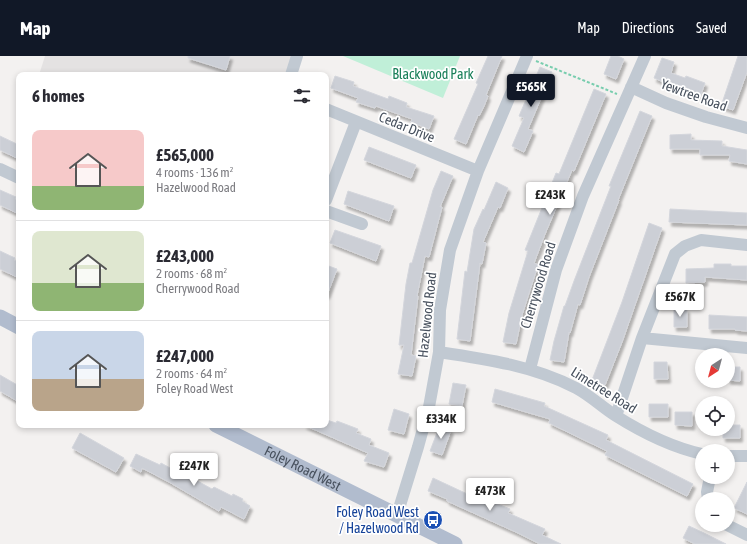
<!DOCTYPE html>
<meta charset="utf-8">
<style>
:root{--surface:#fff;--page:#f2f2f3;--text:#2b2b33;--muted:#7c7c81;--line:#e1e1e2;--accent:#111827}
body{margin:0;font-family:"Asap Condensed",sans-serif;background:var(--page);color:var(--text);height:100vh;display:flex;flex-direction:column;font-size:15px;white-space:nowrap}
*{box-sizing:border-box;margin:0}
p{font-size:13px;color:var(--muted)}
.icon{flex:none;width:22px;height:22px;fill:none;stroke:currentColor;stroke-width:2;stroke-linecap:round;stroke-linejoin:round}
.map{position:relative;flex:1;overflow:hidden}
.side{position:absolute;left:16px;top:16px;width:313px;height:356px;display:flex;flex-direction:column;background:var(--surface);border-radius:8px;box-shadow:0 2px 6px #0003}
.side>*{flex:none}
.needle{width:26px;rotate:216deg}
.tools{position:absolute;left:695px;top:292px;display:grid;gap:8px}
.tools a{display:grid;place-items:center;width:40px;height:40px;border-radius:50%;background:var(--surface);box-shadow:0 2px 6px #0003;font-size:20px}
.price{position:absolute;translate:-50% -34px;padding:0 9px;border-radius:4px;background:#fff;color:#222;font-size:13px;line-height:26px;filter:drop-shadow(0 1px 2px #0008)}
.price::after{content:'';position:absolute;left:50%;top:24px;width:12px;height:9px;margin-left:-6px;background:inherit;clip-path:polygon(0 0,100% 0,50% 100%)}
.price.selected{background:var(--accent);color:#fff}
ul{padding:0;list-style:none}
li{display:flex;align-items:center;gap:12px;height:100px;padding:0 16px}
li+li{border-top:1px solid var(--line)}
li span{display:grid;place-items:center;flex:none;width:112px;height:80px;border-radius:8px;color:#555}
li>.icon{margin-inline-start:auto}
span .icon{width:48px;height:48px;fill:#fffc;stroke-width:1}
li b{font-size:17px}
h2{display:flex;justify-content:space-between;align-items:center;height:48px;padding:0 16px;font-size:17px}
header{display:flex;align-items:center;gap:24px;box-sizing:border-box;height:56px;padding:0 20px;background:var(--accent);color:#fff}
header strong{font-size:19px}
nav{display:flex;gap:22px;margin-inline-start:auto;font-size:14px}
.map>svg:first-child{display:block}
</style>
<header>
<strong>Map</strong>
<nav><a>Map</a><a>Directions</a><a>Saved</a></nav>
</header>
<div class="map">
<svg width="747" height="488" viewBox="0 0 747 488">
<defs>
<filter id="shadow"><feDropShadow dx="2.5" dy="4" stdDeviation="1" flood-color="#0004"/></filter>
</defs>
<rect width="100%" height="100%" fill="#f3f1f0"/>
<path fill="#e4e2e2" d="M45,0H293L286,19H39Z"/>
<path fill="#c0efd8" d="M343,0H460L443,42Z"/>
<path fill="#cccfd6" stroke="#d4d6dc" filter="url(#shadow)" d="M188,0H230L226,14L188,2Z
M488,0H502L486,39L488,40L484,50L479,60L478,59L466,88L454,83L478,28L476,27Z
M611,0H618L624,3L616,23L604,18Z
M738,0H747V16L733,54L721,50Z
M662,2L674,6L671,17L685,22L686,20L705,27L700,41L654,22Z
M540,11L552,16L528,73L533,75L524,96L512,90L524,62L519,60Z
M335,20L354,26L353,30L388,43L389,40L407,47L406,51L434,60L429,73L411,66L412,63L376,50L375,52L356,46L358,42L331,32Z
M594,33L606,38L574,115L572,114L545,178L534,207L538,209L522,259L516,288L503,286L509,257L528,195L525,194L556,117L559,118Z
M640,55L652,60L618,144H619L589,221L580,249L578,248L570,277L569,276L564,306L550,304L554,285L564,250H565L574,225L611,130H609Z
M691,78V84L722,85V90L747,94V108L729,105L730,99H700V93H670V79Z
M0,80L19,89V103L0,94Z
M369,91L416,109L411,122L364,104Z
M441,115L453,120L440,151H442L429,201L425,200L417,240H418L411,299L416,300L412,320L398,318L404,289H399L406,228L410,207H412L433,134Z
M496,126L508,132L500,152L498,151L483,186L486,187L482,208L480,207L470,285L457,283L465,215L467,216L474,173L483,153L484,154Z
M0,134L16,141L15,143L19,145V158L0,149Z
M348,135L394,150L389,165L344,148Z
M670,153L747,157V169L669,166Z
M649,167L662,172L622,286L605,329L592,324L622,246Z
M335,174L381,190L376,205L330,187Z
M0,195L15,202L14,204L19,206V222L0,213Z
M714,208H731V210H747V224L705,221V226L686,227V213L714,212Z
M326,209L337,213L327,239H326Z
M674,253H687V271H674Z
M709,259L747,261V275L735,274V273H709Z
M654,306H667L668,323H654Z
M728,311H740V325L728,324Z
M0,319L19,330V346L0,335Z
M453,327L466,329L462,350L449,348Z
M495,333L545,347L544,350L608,379L606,384L693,428L687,440L605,399L607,395L549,367L550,363L492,346Z
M649,348H668V361H649Z
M394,353L409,358L404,378L388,374Z
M675,356H692V370L675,369Z
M327,364L336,367L337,365L358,373L356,377L371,383L369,389L389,397L384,411L364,405L368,397L304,369H326Z
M440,369L451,374L442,399L430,395Z
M728,369H740V382H723V373H728Z
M80,377L124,402L116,416L72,392Z
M136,398L160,409L161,407L183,419L184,416L193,421L192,422L212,433L214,431L232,440L233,438L243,443L242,445L250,450L244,463L221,451L219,455L169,426L142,412L141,416L130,410Z
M433,422L493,450L495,447L510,453L508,457L545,473L542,479L561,488H540L518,477L447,445V443L428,435Z
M747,426V458L734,452Z
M689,470L704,477L726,488H695L683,482Z"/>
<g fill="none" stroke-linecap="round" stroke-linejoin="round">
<path stroke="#78cdae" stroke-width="2" stroke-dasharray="3 2" stroke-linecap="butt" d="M536,5L617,38"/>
<path stroke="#c1c9d2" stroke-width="12" d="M291,19L297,0
M631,31L666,47L706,61L747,72
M326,53L478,115
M0,113L19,122
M326,144L356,66
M326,155L362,168
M642,282L747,292
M439,296C486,303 534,310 576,332C591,340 603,352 616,360C643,377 671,391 702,398
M530,313L556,214L583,140L645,0
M616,360L642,282L675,198L685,190L701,184L747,189
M728,400H747
M708,443L707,436L710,421
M397,459L418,391L429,351L439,296L440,254L450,194L478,115L527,0
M727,469L747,479"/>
<g stroke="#b1bcce" stroke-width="15">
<path d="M0,261L19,271"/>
<path id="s1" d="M216,369L455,488"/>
</g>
</g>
<defs>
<g id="bus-disc" transform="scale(1)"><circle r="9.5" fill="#1a4fb4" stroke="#fff"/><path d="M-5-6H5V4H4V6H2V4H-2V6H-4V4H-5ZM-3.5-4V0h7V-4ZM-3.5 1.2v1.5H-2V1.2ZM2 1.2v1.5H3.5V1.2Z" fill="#fff"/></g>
</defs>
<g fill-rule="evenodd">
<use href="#bus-disc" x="433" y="464"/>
</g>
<g text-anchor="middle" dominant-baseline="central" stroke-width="3.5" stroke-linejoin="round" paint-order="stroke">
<g font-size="14" fill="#197f59" stroke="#fff">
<text x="433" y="18">Blackwood Park</text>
</g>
<g font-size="14" fill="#48515e" stroke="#fff">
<text transform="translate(694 39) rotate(20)">Yewtree Road</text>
<text transform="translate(407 71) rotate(22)">Cedar Drive</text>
<text transform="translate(538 229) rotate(-73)">Cherrywood Road</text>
<text transform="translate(427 259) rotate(-84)">Hazelwood Road</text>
<text transform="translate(604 334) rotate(32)">Limetree Road</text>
<text stroke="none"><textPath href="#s1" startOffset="97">Foley Road West</textPath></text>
</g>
<g font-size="14" fill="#164399" stroke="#fff" text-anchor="end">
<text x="419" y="456">Foley Road West<tspan x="419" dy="16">/ Hazelwood Rd</tspan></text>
</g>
</g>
</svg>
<div class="tools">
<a><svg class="needle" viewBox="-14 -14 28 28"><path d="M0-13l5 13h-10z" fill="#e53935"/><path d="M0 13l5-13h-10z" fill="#7c7c81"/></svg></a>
<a><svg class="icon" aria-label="locate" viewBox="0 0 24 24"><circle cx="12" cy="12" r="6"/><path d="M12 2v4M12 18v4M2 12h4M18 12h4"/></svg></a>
<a>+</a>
<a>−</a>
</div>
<b class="price selected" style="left:531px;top:52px">£565K</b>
<b class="price" style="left:550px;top:160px">£243K</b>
<b class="price" style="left:680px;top:262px">£567K</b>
<b class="price" style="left:441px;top:384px">£334K</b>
<b class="price" style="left:194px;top:431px">£247K</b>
<b class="price" style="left:490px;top:456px">£473K</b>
<section class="side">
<h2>6 homes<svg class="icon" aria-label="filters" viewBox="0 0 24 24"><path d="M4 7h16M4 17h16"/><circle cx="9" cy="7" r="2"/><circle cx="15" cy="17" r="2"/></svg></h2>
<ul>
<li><span style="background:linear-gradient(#f6c9c9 70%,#8fb573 0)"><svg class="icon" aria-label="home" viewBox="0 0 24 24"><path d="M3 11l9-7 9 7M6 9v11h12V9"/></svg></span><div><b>£565,000</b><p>4 rooms · 136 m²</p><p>Hazelwood Road</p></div></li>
<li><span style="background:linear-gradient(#dfe7d0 65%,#8fb573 0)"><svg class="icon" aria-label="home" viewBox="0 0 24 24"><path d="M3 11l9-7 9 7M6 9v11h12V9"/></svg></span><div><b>£243,000</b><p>2 rooms · 68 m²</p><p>Cherrywood Road</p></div></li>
<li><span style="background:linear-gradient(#c9d6e8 60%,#b9a48a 0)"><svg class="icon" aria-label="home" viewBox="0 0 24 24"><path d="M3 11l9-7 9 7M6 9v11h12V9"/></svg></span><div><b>£247,000</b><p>2 rooms · 64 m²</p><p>Foley Road West</p></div></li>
</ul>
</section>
</div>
